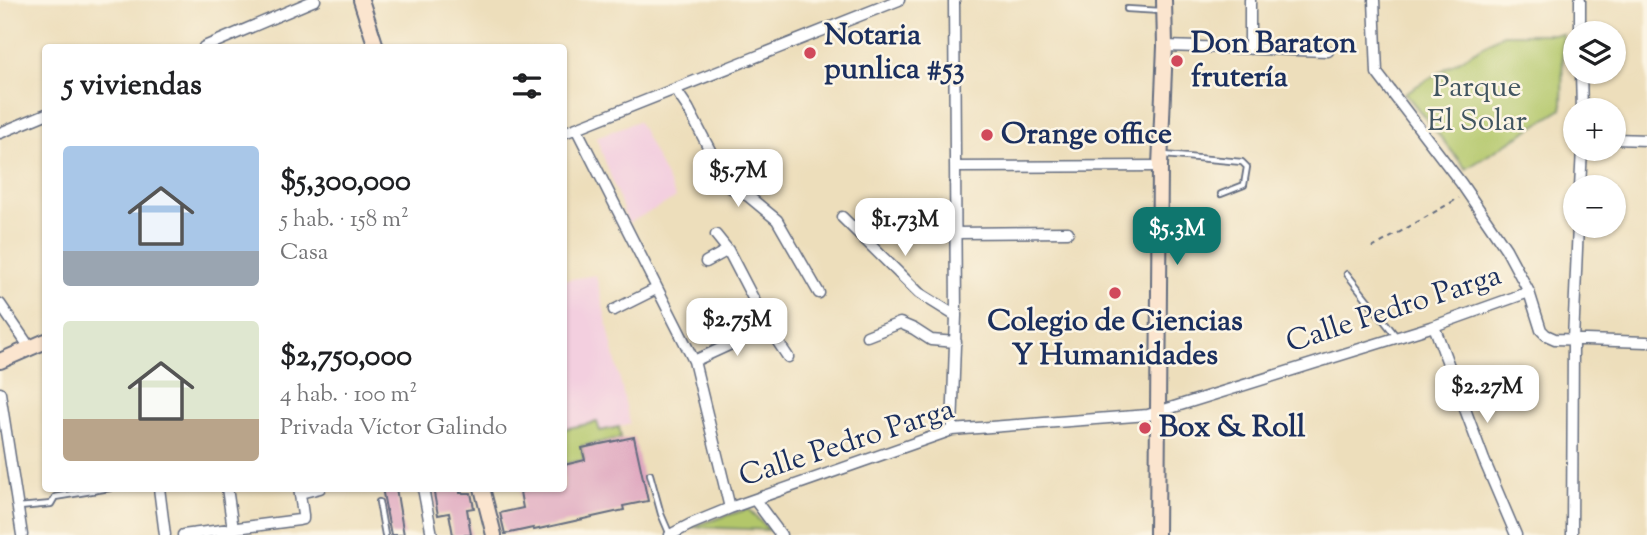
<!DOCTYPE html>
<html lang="es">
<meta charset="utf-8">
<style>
:root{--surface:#fff;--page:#f2f2f2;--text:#202124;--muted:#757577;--accent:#0f766e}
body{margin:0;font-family:"Sorts Mill Goudy",serif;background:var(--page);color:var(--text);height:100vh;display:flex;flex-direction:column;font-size:26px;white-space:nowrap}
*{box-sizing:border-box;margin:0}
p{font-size:23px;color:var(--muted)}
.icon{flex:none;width:38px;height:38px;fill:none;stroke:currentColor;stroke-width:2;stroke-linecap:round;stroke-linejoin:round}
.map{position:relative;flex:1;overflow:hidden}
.sheet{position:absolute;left:42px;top:44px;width:525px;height:448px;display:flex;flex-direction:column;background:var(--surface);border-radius:7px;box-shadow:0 2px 5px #0004}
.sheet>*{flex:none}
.buttons{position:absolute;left:1563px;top:21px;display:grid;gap:14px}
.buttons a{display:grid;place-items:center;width:63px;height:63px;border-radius:50%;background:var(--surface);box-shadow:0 2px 5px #0004;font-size:35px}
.price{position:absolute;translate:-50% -60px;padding:0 16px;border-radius:14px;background:#fff;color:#222;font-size:23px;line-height:46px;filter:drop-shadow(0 2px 4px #0008)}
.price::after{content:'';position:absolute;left:50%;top:42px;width:21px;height:16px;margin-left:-10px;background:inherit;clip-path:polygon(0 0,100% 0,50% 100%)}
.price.current{background:var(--accent);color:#fff}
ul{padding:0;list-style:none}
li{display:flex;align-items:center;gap:21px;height:175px;padding:0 21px}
li span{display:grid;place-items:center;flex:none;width:196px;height:140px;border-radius:7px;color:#555}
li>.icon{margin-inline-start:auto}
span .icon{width:84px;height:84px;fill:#fffc;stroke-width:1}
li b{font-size:30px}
h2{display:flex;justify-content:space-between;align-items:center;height:84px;padding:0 21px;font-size:30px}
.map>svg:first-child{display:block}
</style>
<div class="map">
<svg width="1647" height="535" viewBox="0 0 1647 535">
<rect width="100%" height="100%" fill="#fcf5e5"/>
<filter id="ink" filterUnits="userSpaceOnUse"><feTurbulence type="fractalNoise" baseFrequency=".0143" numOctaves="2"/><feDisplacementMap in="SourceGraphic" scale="14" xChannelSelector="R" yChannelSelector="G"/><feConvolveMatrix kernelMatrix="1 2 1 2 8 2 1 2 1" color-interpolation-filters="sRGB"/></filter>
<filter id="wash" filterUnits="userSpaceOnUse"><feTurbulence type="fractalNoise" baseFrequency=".00686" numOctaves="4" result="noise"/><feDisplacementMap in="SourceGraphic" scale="28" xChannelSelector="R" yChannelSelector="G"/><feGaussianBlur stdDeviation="1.57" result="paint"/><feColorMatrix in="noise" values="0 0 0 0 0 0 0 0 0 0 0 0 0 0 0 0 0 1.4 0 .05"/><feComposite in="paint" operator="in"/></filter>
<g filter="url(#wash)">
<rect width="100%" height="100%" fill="#eddebb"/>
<path fill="#f3cfdf" d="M638,121L676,198L628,223L596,137Z
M596,275L630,424L600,431L597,422L564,429V280Z"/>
<path fill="#b3c76b" stroke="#677b64" stroke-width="2" d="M1503,34H1563L1562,109L1466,169L1405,93Z
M597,422L600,431L619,427L621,438L581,446L584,460L564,464V429Z
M748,509L769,530L691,527Z"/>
<g id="blocks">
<path fill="#dfa7bf" d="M634,437L648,501L623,506L624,510L534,530L533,528L505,534L500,513L523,508L520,492L525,491V488H564V465L585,460L582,448Z
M382,488H396L404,535H391Z
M433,488H460V493H471L474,508L467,509L471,535H453L449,513L438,515Z"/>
</g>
</g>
<g filter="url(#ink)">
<use href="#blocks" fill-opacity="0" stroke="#646c7f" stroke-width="2"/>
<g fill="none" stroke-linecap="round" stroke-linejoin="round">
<g stroke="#646c7f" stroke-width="8">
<path id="lane" d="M1127,9L1161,11
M1164,155L1242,162L1247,167L1244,185L1221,194
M1347,274L1396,336
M650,474L661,514L670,535
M379,502L385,535
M19,507L51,504L55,497L110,488"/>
</g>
<g stroke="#646c7f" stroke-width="13">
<path id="street" d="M1250,0V49
M1374,0L1377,73L1461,183L1506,249L1529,292L1541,330L1546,335L1555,339L1647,342
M1580,0V33
M1165,46L1328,51
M204,47L315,0
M1581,72L1582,110
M675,89L688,108L729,187L748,196L777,220L819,293
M576,128L694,361L730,508
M0,133L46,114
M564,133L899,0
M1614,139L1647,140
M956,167L1160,166
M1580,187L1582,149
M842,217L919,293L956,316
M956,233L1068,232
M728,250L768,327L788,357
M706,262L728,250L716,235
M0,304L30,348
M614,310L656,289
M1434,326L1484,460L1516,535
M867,336L900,323L914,329L931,340L956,342
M694,361L768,327
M0,393L22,535
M952,430L956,316L954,0
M159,488L165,535
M227,488L233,529
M423,488L432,535
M300,493L320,488
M755,500L781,535
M183,535L299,520L303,519V515L299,488
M670,535L691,524L730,508L952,430L1148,415L1434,326L1529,292
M1572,535L1573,340L1578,226"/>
</g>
<g stroke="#646c7f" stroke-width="18">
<path id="secondary" d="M361,0L376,47
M0,361L46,341
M482,488L494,535
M1157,535L1160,166L1165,46L1164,0"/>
</g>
<path stroke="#646c7f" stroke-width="2" stroke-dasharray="5 5" stroke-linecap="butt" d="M1372,248L1459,198"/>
<use href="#lane" stroke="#fff" stroke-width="4.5"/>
<use href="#street" stroke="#fff" stroke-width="10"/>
<use href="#secondary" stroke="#fbe5cf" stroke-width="14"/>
</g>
</g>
<g fill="#d1495b" stroke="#fcf5e5" stroke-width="2.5">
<circle cx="810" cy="53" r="7"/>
<circle cx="1177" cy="61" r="7"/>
<circle cx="987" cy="135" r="7"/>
<circle cx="1115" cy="293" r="7"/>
<circle cx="1145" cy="428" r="7"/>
</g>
<g text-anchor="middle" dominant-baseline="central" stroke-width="5" stroke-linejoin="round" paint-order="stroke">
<g font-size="30" font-weight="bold" fill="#1b2f5e" stroke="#fcf5e5" text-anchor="start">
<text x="824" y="36">Notaria<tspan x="824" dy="34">punlica #53</tspan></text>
<text x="1191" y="44">Don Baraton<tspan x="1191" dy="34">frutería</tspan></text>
<text x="1001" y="135">Orange office</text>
<text x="1115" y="322" text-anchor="middle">Colegio de Ciencias<tspan x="1115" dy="34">Y Humanidades</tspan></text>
<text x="1159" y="428">Box &amp; Roll</text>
</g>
<g font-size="30" fill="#415561" stroke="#fcf5e5">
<text x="1477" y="88">Parque<tspan x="1477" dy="34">El Solar</tspan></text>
</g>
<g font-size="30" fill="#1b2f5e" stroke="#fcf5e5">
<text transform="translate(1394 310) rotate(-18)">Calle Pedro Parga</text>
<text transform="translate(847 444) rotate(-18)">Calle Pedro Parga</text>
</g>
</g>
</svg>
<div class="buttons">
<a><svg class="icon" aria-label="layers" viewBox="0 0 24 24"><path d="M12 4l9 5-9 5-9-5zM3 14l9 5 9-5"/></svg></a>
<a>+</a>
<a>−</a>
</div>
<b class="price" style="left:738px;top:209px">$5.7M</b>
<b class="price" style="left:905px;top:258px">$1.73M</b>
<b class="price current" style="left:1177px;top:267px">$5.3M</b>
<b class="price" style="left:737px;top:358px">$2.75M</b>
<b class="price" style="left:1487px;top:425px">$2.27M</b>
<section class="sheet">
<h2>5 viviendas<svg class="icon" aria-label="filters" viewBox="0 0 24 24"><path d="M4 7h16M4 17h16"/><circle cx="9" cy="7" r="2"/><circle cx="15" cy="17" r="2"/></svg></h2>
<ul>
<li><span style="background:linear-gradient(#a9c7e8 75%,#9aa5b1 0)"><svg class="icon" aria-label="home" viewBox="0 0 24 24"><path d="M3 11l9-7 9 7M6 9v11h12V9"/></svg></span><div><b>$5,300,000</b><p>5 hab. · 158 m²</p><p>Casa</p></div></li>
<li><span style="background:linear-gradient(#dfe7d0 70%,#b9a48a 0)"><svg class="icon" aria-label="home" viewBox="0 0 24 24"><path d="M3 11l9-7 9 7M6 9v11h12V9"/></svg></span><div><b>$2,750,000</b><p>4 hab. · 100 m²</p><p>Privada Víctor Galindo</p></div></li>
</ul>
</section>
</div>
